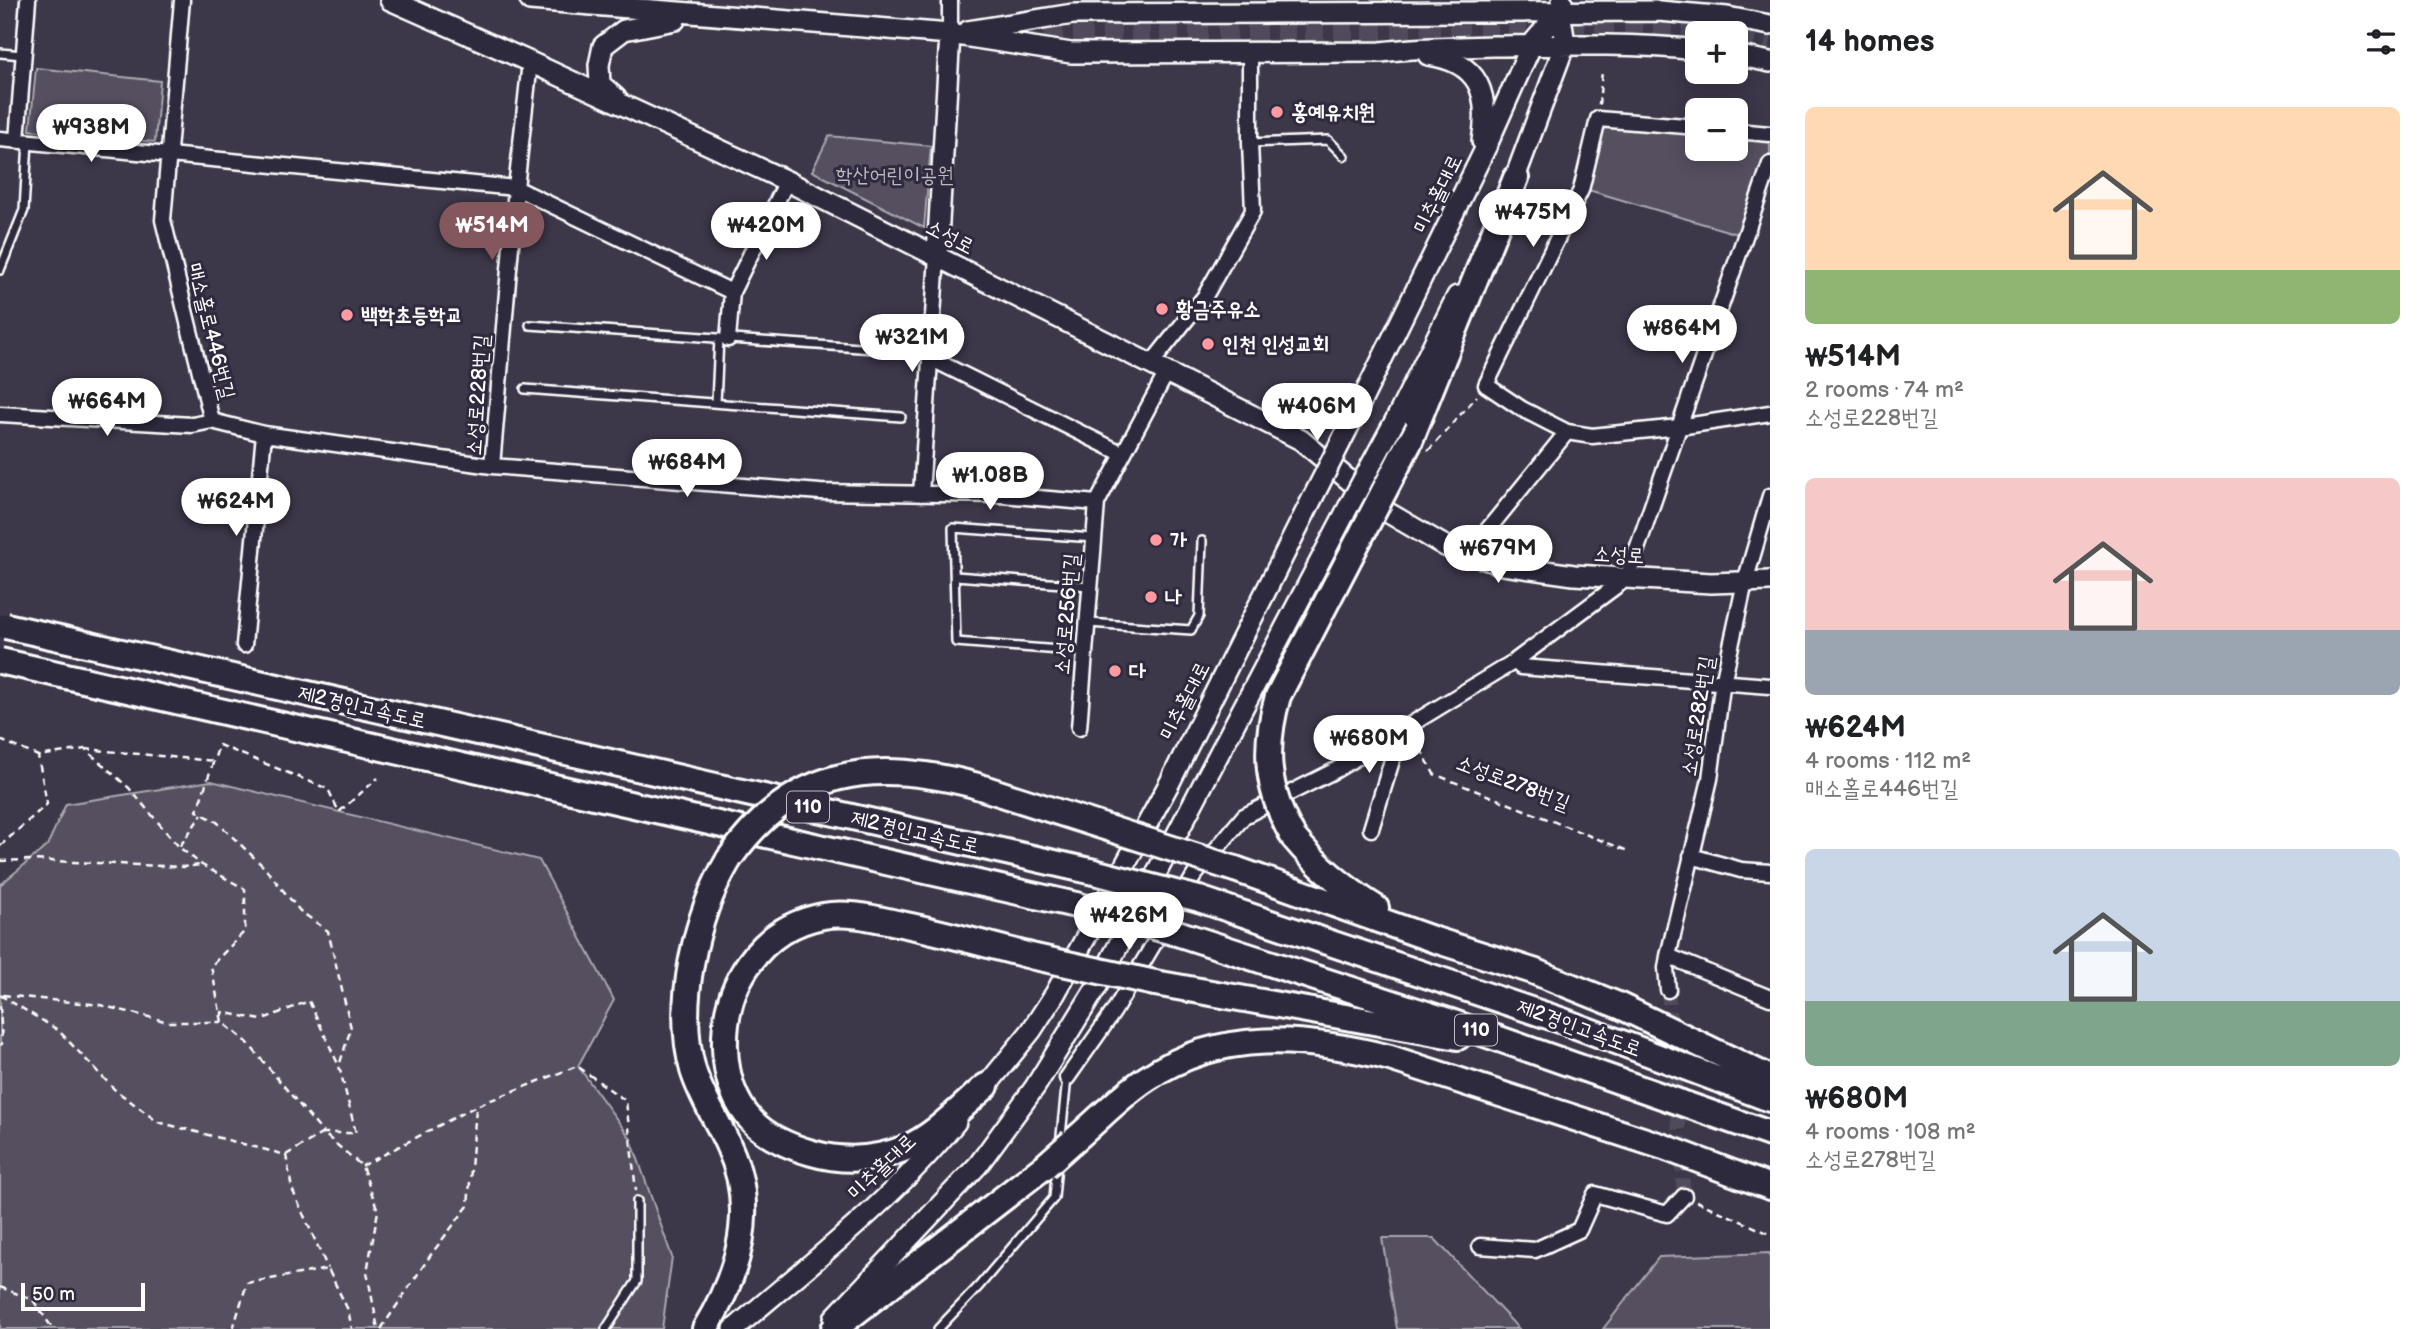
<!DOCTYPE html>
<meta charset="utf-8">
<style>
:root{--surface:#fff;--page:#f6f6f6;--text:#202124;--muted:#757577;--accent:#84575d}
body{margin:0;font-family:"Balsamiq Sans","Poor Story",sans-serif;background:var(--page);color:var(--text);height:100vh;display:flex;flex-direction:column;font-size:26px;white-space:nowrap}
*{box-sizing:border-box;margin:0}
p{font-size:23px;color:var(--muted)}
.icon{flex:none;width:38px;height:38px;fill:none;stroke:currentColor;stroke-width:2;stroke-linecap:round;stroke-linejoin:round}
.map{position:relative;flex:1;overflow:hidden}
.panel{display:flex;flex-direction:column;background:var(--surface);width:665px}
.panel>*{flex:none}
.controls{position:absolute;left:1685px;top:21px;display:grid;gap:14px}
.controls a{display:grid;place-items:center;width:63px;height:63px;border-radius:10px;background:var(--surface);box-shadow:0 4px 18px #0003;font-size:35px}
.scale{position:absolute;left:21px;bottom:18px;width:124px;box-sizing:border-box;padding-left:7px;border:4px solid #fff;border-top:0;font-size:19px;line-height:24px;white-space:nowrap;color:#fff;-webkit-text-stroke:5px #2f2a3d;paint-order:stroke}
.price{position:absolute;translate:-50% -60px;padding:0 16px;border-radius:24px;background:#fff;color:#222;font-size:23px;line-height:46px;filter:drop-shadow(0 2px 4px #0008)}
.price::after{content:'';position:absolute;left:50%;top:42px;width:21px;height:16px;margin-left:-10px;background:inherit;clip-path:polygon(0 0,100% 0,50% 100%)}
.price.selected{background:var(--accent);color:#fff}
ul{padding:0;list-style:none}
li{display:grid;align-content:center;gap:14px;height:371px;padding:0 35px}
li span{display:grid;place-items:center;height:217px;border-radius:10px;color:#555}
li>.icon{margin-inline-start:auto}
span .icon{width:126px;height:126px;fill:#fffc;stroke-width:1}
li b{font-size:30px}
h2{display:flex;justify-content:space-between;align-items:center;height:84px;padding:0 35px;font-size:30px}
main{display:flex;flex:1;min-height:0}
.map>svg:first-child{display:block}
</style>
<main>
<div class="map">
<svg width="1770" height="1329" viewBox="0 0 1770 1329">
<rect width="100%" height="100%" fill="#3c3749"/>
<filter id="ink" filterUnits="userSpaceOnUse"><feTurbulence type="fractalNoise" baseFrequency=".0143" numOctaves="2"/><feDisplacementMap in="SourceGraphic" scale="14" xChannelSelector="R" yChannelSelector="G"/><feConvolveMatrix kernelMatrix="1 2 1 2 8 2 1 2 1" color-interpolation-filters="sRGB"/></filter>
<g filter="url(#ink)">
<path fill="#555060" stroke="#aaa8b0" stroke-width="2" d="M36,68L160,81L155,142L30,130Z
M1599,121L1697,129L1698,149H1736V132L1770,135V158L1741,235L1585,189Z
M829,136L931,146L924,228L812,171Z
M211,781L539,860L614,1000L578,1066L631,1139L672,1257L662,1329H0V885L47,846L66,804Z
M1382,1238H1434L1519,1329H1397Z
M1770,1253V1329H1603L1659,1257Z"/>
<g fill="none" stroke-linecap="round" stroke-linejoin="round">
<path stroke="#504b5b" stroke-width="14" stroke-dasharray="14 7" stroke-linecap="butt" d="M1668,990L1684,1196"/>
<path stroke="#504b5b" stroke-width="19" stroke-dasharray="19 10" stroke-linecap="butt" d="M986,34L1660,28L1698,33
M1736,39L1770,46"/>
<g stroke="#fff" stroke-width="12">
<path id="lane" d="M0,53L23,55
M1250,143L1328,140L1344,156
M0,270L24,210L28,141
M530,325L903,351
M525,389L901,417
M716,403L719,338
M955,576L1090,586
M1088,623L1191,630L1199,616L1202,541
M1085,652L956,642L953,528L1094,538
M1060,1145L1067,1078
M606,1329L637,1281V1201
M938,1329L979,1286L1054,1198L1057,1164"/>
</g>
<g stroke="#fff" stroke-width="19">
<path id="street" d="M182,0L163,220L212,421L264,434L492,466L820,492L1001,495L1097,503
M950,0V34
M1698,127L1598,119L1581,190L1486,385L1522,409L1567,432L1592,436L1679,427L1770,413
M1736,131L1770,134
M0,139L516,188L732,292
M17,140L28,0
M728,339L732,292L787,181
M930,358L1123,454
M1151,364L1205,296L1253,211L1250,143V52
M0,414L192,425L212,421
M492,466L516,188L530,62
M921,494L937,256
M1468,554L1567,432
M244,645L264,434
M1515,661L1521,667L1770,686
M1079,728L1097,503L1167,372
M1371,829L1401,731
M1691,856L1741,870L1770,872
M1668,956L1770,998
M1668,990L1666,968L1668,956L1710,779L1722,687L1745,582L1770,496
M1067,1078L1114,1011L1194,876L1244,816L1336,770L1515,661L1627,578L1770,164
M1480,1246L1535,1250L1579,1230L1595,1194L1667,1214L1684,1196"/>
</g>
<g stroke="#fff" stroke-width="24">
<path id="secondary" d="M390,0L530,62L787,181L1301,440L1387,512L1445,546L1503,565L1574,575L1711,583L1770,581
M530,0L950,34L1071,53L1381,52C1419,47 1456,47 1494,46C1562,45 1629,43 1698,50
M968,31L1073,14L1659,11L1727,17L1770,25
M1428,55C1480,62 1490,94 1482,141
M1736,55L1770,62
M616,98L600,84L599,65L603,46L624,30L675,20
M1510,191L1565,44L1560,11L1562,1
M937,256L950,34
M1358,408L1487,145L1532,44L1560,11
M1397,417L1457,296
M978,1096L1031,1031L1055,994L1170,782L1313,497
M834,1318L978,1165L1035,1087L1096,988L1350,504
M734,1329C811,1263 892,1201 956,1122"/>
</g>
<g stroke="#fff" stroke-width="30">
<path id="highway" d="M1409,443L1516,178
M522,742L1094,872
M510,777L1076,905
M1294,838C1318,867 1344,888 1376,908
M1235,869L1435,940L1533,971L1620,1006L1770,1078
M1199,899L1563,1021L1770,1099
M1180,934L1448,1021L1770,1134
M1155,983L1458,1037
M986,1086C961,1107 936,1135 906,1148C876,1160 843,1162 812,1153C791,1147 768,1138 752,1121C734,1102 726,1075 725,1048C723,986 759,928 823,916C848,911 877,919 901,924C946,933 991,946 1035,957
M1072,1142C1097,1121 1119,1097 1146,1079C1221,1028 1307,1037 1390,1058L1664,1147L1770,1187
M705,1329C739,1273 758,1210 729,1147C718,1121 701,1097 693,1070C675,1005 695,916 729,859
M834,1329L1045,1166"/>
</g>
<path stroke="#fff" stroke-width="2.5" stroke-dasharray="7 5" stroke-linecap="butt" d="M1599,105L1602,71
M1428,451L1477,396
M1415,738L1434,774L1628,851
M0,740L38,756L85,749L129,788L179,847L202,865L245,889V931L211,966L222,1022L247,1042L323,1133H356L339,1066L351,1028L328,931L300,911L264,867L217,822L197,811L219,745L328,789L339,812L378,778
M85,749L214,761
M0,846L47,804L38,756
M180,846L202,814
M0,861L30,860L183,867L202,865
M0,995L58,1030L114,1089L158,1122L286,1155L292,1189L328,1269
M3,995L100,1005L169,1022H222
M0,1006L2,1044L0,1045
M222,1016V1012L261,1020L309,1001L338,1064
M286,1155L323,1133L362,1166L378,1211L367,1272L378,1329
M362,1166L476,1106L577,1066L626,1101L636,1191
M1696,1201L1770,1234
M0,1287L33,1300L53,1329
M233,1329L247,1283L328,1269L348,1310L352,1329
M381,1329L432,1253L468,1206L476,1108"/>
<use href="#lane" stroke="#2f2a3d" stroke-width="7"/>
<use href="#street" stroke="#2f2a3d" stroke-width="14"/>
<use href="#secondary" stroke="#2f2a3d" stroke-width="19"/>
<use href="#highway" stroke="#2f2a3d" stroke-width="24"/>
<g stroke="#fff" stroke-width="24" stroke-linecap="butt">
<path id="secondary-bridge" d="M1313,497L1358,408
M1350,504L1397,417"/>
</g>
<g stroke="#fff" stroke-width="30" stroke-linecap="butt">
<path id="highway-bridge" d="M6,626L522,742
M0,661L510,777
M1294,838C1266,791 1263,748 1278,696L1409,443
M729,859C793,768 872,758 974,785L1235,869
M1094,872L1199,899
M1076,905L1180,934
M1035,957L1155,983
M1045,1166L1072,1142"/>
</g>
<use href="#secondary-bridge" stroke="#2f2a3d" stroke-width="19"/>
<use href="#highway-bridge" stroke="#2f2a3d" stroke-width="24"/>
</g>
</g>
<g fill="#ff9aa2" stroke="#2f2a3d" stroke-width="2.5">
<circle cx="1277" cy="112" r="7"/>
<circle cx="1162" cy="309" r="7"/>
<circle cx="347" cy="315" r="7"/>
<circle cx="1208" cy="344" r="7"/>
<circle cx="1156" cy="540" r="7"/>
<circle cx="1151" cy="597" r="7"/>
<circle cx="1115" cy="671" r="7"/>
</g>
<g text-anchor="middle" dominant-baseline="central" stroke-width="6" stroke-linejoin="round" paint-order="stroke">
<g fill="#2f2a3d" stroke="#c1bfc5" stroke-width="2">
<rect x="787" y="791.5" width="42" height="31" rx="5"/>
<rect x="1455" y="1014.5" width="42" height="31" rx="5"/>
</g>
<g font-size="19" font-weight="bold" fill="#fff">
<text x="808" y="807">110</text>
<text x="1476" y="1030">110</text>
</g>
<g font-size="21" font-weight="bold" fill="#fff" stroke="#2f2a3d" text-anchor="start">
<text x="1291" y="112">홍예유치원</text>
<text x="1176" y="309">황금주유소</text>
<text x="361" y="315">백학초등학교</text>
<text x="1222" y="344">인천 인성교회</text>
<text x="1170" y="540">가</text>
<text x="1165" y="597">나</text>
<text x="1129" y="671">다</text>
</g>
<g font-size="21" fill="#bbb9bf" stroke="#2f2a3d">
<text x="895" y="175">학산어린이공원</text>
</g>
<g font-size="21" fill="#fff" stroke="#2f2a3d">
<text transform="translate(1438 194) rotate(-64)">미추홀대로</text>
<text transform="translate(950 237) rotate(27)">소성로</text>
<text transform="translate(211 331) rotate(76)">매소홀로446번길</text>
<text transform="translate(478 395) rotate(-86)">소성로228번길</text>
<text transform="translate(1619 555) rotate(3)">소성로</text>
<text transform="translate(1067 614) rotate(-85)">소성로256번길</text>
<text transform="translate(1185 701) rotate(-63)">미추홀대로</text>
<text transform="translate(362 707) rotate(13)">제2경인고속도로</text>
<text transform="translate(1698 716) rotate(-81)">소성로282번길</text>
<text transform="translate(1513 783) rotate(21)">소성로278번길</text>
<text transform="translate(915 832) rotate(13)">제2경인고속도로</text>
<text transform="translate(1579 1028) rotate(20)">제2경인고속도로</text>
<text transform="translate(882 1167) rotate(-44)">미추홀대로</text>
</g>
</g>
</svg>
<div class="controls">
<a>+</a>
<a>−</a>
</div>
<div class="scale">50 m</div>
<b class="price" style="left:91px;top:164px">₩938M</b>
<b class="price" style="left:1533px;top:249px">₩475M</b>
<b class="price selected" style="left:492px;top:262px">₩514M</b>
<b class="price" style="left:766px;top:262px">₩420M</b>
<b class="price" style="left:1682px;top:365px">₩864M</b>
<b class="price" style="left:912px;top:374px">₩321M</b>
<b class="price" style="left:107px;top:438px">₩664M</b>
<b class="price" style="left:1317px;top:443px">₩406M</b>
<b class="price" style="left:687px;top:499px">₩684M</b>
<b class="price" style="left:990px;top:512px">₩1.08B</b>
<b class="price" style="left:236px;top:538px">₩624M</b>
<b class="price" style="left:1498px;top:585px">₩679M</b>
<b class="price" style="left:1369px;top:775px">₩680M</b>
<b class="price" style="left:1129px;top:952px">₩426M</b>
</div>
<section class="panel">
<h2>14 homes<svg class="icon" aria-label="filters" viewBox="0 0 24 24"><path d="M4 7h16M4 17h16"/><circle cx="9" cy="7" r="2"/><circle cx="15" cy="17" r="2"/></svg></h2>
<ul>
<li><span style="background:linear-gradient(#ffd9b3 75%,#8fb573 0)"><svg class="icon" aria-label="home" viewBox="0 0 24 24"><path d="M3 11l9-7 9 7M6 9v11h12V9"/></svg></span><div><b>₩514M</b><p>2 rooms · 74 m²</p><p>소성로228번길</p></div></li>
<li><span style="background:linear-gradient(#f6c9c9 70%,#9aa5b1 0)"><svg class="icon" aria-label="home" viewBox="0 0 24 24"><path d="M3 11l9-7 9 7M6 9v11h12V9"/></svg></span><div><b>₩624M</b><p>4 rooms · 112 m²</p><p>매소홀로446번길</p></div></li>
<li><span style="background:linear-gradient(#c9d6e8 70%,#7fa58c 0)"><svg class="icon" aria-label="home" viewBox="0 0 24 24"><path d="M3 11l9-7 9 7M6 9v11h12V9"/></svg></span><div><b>₩680M</b><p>4 rooms · 108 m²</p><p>소성로278번길</p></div></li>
</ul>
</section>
</main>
